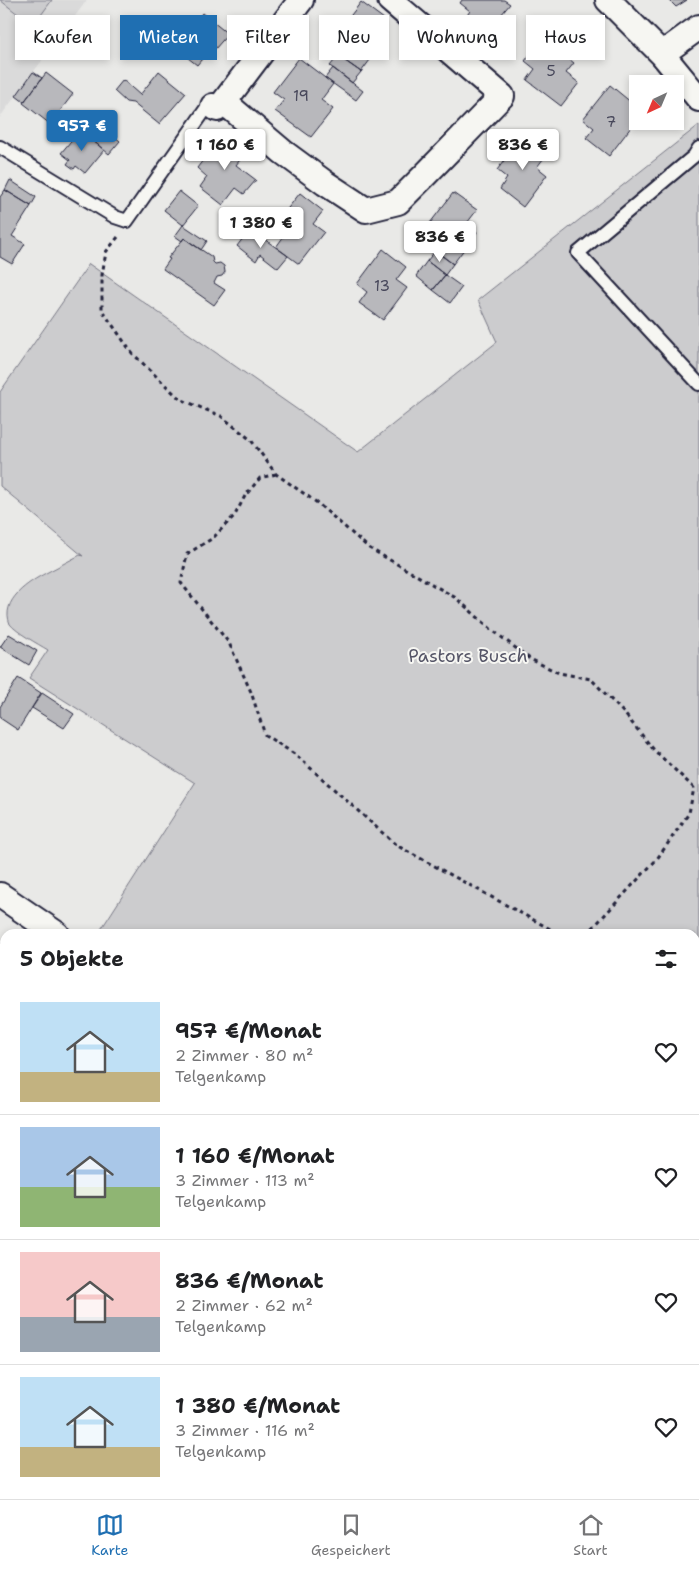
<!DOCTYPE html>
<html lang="de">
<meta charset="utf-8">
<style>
:root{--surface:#fff;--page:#f6f6f6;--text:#202124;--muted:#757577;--line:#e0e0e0;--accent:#1f6fb2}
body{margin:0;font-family:"Shantell Sans",sans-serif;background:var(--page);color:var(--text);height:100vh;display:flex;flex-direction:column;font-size:19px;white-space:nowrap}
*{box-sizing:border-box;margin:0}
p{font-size:16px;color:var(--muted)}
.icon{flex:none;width:28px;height:28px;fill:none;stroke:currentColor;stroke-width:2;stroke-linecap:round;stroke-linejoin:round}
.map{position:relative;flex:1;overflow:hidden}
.panel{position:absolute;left:0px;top:929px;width:700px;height:571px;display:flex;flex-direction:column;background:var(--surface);border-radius:15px 15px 0 0;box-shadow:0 2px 8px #0003}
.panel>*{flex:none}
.banner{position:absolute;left:15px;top:15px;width:670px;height:45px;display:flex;gap:10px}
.needle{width:32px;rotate:224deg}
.controls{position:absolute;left:629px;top:75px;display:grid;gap:10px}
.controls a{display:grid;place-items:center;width:55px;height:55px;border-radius:0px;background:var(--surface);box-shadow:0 2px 8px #0003;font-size:25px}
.price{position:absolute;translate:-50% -42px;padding:0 11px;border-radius:5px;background:#fff;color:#222;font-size:16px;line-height:32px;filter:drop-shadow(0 1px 2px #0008)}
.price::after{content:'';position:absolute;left:50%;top:30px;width:15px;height:11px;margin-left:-8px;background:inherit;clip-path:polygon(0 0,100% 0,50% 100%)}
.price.on{background:var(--accent);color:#fff}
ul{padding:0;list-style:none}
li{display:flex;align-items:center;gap:15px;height:125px;padding:0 20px}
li+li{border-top:1px solid var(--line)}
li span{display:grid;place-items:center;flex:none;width:140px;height:100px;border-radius:0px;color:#555}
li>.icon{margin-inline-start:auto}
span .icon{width:60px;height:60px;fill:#fffc;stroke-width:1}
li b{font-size:21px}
h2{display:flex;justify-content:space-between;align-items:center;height:60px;padding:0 20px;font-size:21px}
.tag{padding:0 18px;border-radius:0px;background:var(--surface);box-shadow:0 2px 8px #0003;font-size:18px;line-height:45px}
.tag.on{background:var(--accent);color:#fff}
.tab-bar{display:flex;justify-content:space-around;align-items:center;height:70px;border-top:1px solid var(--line);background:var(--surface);font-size:14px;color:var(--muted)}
.tab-bar a{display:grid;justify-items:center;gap:2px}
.tab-bar .on{color:var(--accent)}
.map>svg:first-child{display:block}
</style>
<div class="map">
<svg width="699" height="1499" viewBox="0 0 699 1499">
<rect width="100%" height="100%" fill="#e9e9e7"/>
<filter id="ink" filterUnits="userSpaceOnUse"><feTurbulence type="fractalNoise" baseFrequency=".02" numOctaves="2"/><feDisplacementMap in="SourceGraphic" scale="10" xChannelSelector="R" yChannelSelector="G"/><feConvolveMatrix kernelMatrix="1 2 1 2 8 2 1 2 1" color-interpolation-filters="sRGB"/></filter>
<g filter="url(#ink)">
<path fill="#dadada" d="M0,0H87L0,117Z"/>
<path fill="#ccccce" stroke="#777784" d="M0,0H52L33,26Z
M699,125V938L695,941V934H98L195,783L29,678L48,650C38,644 16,632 10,624C0,600 29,582 46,573C57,567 69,561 80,555L83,556L0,486V392L89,264L358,452L497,342L478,300Z
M695,1040L699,1042V1281L695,1279Z"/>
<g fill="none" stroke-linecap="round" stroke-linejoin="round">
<path stroke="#71717f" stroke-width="7" d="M695,1320L699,1322"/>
</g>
<path fill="#b8b8bc" stroke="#22223b" d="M462,0H504L510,4L501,15L514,26L496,49L462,22L470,11L460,3Z
M669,0H687L676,7Z
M361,2L384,19L375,32L385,40L361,72L337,55L346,44L335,36Z
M202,13L228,34L215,49L212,47L197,65L174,47Z
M542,38L574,63L566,73L579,83L561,106L527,80L535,69L525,61Z
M338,56L361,72L352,83L330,66Z
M299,58L333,84L321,100L333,109L311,137L275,111L284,100L273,92Z
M333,68L363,91L356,100L325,78Z
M159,71L186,93L159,124L160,125L133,103L126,102L114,91L123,80L140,95Z
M33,72L42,78L24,102L16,96Z
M46,73L73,94L50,124L23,103Z
M610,85L638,108V118L609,156L586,138L594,128L583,119Z
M91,117L120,141L109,154L80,130Z
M80,130L104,150L85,173L76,166L74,169L67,164L70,160L61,153Z
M223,134L246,152L236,165L256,180L244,194L236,188L223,205L200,187L207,177L197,168Z
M523,136L547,154L537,167L547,175L523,207L500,189L507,178L497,170Z
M10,180L36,197L31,206L5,190Z
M5,190L31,206L12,236L25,244L12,264L0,257V197Z
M179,191L198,206L183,225L164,210Z
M300,193L323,211L313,224L324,232L299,264L276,247L284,236L273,227Z
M453,193L477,210L467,223L477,232L453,264L430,246L438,236L427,227Z
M183,225L207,241L201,250L184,238L182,241L175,236Z
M250,229L288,256L278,268L260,254L256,261L237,246Z
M184,238L212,257L213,262L215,264L220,263L224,266L225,272L222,276L217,277L214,283L225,290L214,305L163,269L170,259L168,258Z
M383,249L406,267L396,280L407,288L383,320L359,303L367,292L357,284Z
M435,251L453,264L445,275L427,261Z
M427,261L445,275L433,290L416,276Z
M445,275L462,287L450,303L433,290Z
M9,634L37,651L29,665L0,647Z
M18,678L41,693L18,730L0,718V707Z
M42,693L74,714L64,728L32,708Z
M0,975L5,978V1044L0,1040Z
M5,1056V1098L0,1096V1064Z
M5,1192V1248L0,1244V1199Z
M0,1364L5,1368V1401L0,1397Z
M0,1421L5,1424V1453L0,1450Z
M260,1495H275L279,1499H256Z
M299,1495H375L379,1499H302Z"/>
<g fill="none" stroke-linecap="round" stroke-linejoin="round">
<g stroke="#22223b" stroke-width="16">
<path id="service" d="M0,147L115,217L127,221L210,103
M699,148L694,156L578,253L699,384"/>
</g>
<g stroke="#22223b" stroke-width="28">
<path id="minor" d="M608,0L662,54L699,99
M662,54L699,27
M224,102L283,152L325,183L366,210L398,202L425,175L502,96L390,0
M213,106L217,109L224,102L301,0
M0,895L57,934
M695,965L699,962
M0,1297L5,1304
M203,1495L207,1499
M98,1499L102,1495"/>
</g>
<path stroke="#22223b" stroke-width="3" stroke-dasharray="4 4" stroke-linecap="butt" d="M118,237L106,252L102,275V310L132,353L180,399L221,416L251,440L276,474L316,502L369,548L456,598L491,629L530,659L559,673L591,679L624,713L654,750L694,788L689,813L657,859L587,934
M276,474L260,478L245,496L235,515L213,538L187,554L181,583L229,643L251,692L265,735L296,755L396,845L552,930L556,934
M0,947L5,940
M0,1129L5,1133
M695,1299L699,1301"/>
<use href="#service" stroke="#f6f6f2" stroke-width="12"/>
<use href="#minor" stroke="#f6f6f2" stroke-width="24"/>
</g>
</g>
<g text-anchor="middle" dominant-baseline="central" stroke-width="4" stroke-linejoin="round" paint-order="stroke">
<g font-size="15" fill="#48485b">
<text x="551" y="71">5</text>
<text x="301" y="96">19</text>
<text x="611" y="122">7</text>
<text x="382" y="286">13</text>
</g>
<g font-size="18" fill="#555567" stroke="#f6f6f2">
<text x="468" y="656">Pastors Busch</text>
</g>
</g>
</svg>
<div class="controls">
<a><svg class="needle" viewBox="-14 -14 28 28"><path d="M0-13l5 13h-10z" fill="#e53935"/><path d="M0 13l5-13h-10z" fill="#757577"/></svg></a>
</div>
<b class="price on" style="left:82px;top:152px">957 €</b>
<b class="price" style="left:225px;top:171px">1 160 €</b>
<b class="price" style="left:523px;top:171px">836 €</b>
<b class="price" style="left:261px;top:249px">1 380 €</b>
<b class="price" style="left:440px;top:263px">836 €</b>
<div class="banner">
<a class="tag">Kaufen</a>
<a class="tag on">Mieten</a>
<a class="tag">Filter</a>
<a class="tag">Neu</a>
<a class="tag">Wohnung</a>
<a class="tag">Haus</a>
</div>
<section class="panel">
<h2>5 Objekte<svg class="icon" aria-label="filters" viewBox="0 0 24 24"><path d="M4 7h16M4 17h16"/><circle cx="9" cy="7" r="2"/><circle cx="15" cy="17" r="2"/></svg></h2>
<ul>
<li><span style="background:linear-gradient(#bfe0f5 70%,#c2b280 0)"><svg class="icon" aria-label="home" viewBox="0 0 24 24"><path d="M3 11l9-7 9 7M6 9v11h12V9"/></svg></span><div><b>957 €/Monat</b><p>2 Zimmer · 80 m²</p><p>Telgenkamp</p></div><svg class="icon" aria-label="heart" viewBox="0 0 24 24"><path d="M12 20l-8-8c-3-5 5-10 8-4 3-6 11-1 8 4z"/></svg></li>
<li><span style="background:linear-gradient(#a9c7e8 60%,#8fb573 0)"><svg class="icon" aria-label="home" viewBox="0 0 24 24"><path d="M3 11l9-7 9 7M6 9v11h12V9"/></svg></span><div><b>1 160 €/Monat</b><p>3 Zimmer · 113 m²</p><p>Telgenkamp</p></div><svg class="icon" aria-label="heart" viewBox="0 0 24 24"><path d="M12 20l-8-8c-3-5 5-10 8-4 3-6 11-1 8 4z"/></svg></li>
<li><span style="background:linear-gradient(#f6c9c9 65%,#9aa5b1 0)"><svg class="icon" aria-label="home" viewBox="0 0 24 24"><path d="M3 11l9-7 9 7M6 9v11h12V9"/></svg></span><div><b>836 €/Monat</b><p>2 Zimmer · 62 m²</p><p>Telgenkamp</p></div><svg class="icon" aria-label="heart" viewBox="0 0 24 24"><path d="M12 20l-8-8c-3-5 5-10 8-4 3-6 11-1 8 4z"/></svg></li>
<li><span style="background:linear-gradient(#bfe0f5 70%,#c2b280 0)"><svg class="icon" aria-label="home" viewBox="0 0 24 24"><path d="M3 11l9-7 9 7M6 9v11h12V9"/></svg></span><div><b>1 380 €/Monat</b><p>3 Zimmer · 116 m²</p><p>Telgenkamp</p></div><svg class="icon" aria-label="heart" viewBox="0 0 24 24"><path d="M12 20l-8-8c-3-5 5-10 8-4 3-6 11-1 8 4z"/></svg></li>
</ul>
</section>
</div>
<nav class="tab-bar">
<a class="on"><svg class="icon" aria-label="map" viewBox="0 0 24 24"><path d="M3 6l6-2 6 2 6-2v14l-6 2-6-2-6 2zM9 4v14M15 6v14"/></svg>Karte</a>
<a><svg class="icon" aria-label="saved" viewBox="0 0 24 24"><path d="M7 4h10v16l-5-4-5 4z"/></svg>Gespeichert</a>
<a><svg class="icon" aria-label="home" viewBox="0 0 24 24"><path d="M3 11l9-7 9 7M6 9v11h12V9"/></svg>Start</a>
</nav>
